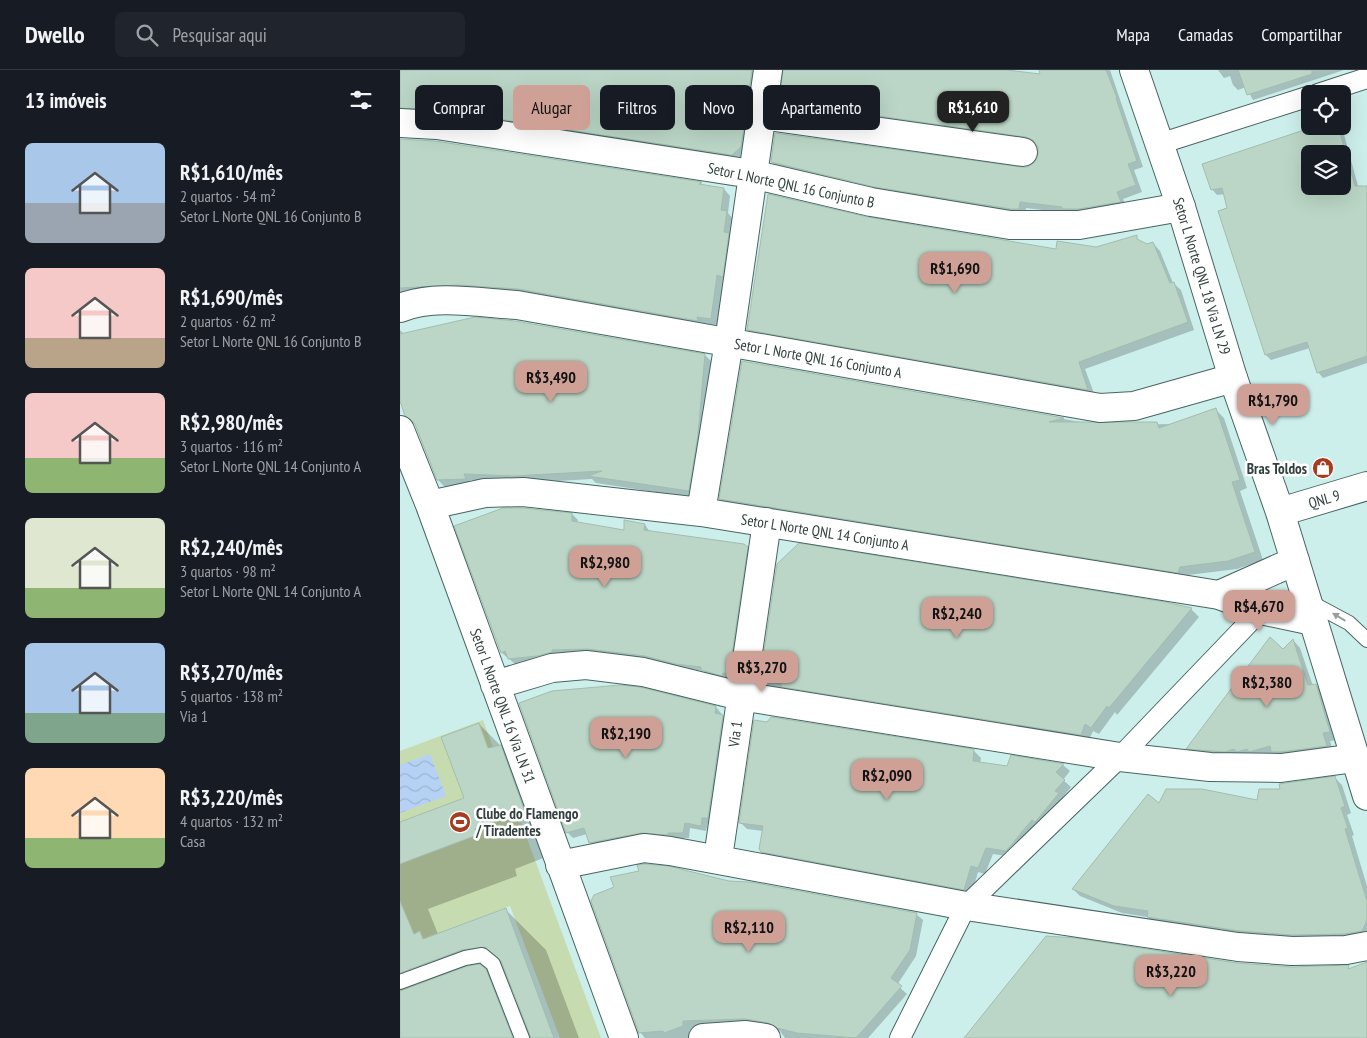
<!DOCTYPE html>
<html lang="pt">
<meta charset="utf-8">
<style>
:root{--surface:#171b24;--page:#20242c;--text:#f1f3f6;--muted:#9ea1a6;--line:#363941;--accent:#cfa196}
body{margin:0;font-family:"PT Sans Narrow",sans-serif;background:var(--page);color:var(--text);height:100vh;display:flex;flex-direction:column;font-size:19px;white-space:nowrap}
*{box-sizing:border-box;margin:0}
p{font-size:16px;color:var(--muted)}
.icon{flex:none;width:28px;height:28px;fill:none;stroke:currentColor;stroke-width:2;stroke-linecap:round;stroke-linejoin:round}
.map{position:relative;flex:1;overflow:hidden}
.drawer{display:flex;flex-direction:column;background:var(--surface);width:400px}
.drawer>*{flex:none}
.banner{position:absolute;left:15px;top:15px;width:475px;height:45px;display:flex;gap:10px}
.controls{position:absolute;left:901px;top:15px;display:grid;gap:10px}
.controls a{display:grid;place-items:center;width:50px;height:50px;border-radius:8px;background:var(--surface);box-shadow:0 5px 20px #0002;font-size:25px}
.price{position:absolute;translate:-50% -42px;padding:0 11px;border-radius:10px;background:var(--accent);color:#111;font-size:16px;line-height:32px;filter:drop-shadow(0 1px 2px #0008)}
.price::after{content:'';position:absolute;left:50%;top:30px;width:15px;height:11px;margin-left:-8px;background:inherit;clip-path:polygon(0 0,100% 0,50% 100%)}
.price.on{background:#222;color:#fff}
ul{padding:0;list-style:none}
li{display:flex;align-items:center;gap:15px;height:125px;padding:0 25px}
li span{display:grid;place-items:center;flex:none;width:140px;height:100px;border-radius:8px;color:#555}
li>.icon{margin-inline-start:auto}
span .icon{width:60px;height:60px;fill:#fffc;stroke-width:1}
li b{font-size:21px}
h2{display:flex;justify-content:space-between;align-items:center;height:60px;padding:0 25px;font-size:21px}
.tag{padding:0 18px;border-radius:8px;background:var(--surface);box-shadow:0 5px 20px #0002;font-size:18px;line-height:45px}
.tag.on{background:var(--accent);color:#111}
header{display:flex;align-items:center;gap:30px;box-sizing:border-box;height:70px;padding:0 25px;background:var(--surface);border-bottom:1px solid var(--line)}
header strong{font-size:24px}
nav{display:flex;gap:28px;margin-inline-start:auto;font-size:18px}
.search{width:350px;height:45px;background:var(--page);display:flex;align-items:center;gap:12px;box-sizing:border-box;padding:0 18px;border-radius:8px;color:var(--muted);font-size:19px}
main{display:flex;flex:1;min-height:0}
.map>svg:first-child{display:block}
</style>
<header>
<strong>Dwello</strong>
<div class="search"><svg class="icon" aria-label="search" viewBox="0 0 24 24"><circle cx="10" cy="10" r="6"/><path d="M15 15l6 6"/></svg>Pesquisar aqui</div>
<nav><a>Mapa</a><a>Camadas</a><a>Compartilhar</a></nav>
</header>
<main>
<section class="drawer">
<h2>13 imóveis<svg class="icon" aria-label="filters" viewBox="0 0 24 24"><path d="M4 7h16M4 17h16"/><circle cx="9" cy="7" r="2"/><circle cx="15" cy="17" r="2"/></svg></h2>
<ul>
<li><span style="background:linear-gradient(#a9c7e8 60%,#9aa5b1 0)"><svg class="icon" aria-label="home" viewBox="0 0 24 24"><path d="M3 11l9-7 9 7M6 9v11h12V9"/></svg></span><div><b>R$1,610/mês</b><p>2 quartos · 54 m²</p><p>Setor L Norte QNL 16 Conjunto B</p></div></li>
<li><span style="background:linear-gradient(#f6c9c9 70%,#b9a48a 0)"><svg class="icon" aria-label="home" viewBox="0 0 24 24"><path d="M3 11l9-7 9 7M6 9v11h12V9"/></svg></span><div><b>R$1,690/mês</b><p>2 quartos · 62 m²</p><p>Setor L Norte QNL 16 Conjunto B</p></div></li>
<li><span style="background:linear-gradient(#f6c9c9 65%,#8fb573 0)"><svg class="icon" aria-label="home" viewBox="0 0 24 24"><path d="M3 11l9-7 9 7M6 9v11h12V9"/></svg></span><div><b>R$2,980/mês</b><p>3 quartos · 116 m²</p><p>Setor L Norte QNL 14 Conjunto A</p></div></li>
<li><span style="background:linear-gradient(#dfe7d0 70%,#8fb573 0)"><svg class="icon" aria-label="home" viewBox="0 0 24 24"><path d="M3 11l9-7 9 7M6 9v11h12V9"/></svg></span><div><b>R$2,240/mês</b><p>3 quartos · 98 m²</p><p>Setor L Norte QNL 14 Conjunto A</p></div></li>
<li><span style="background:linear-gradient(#a9c7e8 70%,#7fa58c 0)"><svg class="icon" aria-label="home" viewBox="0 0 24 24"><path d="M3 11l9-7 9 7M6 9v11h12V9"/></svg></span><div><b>R$3,270/mês</b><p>5 quartos · 138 m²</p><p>Via 1</p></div></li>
<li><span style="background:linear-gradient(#ffd9b3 70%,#8fb573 0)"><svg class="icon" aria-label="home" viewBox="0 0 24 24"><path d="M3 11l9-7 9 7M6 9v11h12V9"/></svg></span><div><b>R$3,220/mês</b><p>4 quartos · 132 m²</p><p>Casa</p></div></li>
</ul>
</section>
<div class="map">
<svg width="967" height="968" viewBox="0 0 967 968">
<defs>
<pattern id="water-waves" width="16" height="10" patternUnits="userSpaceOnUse" patternTransform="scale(1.25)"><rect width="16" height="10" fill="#b5d2f4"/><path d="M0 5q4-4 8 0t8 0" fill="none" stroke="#9cb5d2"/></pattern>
</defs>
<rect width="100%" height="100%" fill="#cdefec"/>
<path fill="#c7dbb0" d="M83,650L201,968H160L110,836L0,878V681Z"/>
<path fill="url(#water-waves)" d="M30,684L46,726L0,743V695Z"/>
<path fill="#0003" fill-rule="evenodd" d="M0,0H361L348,84L339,91L0,46Z
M383,0H601L641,6L640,0H710L743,97L734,100L742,122L723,129L727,138L667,143L626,138L625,146L482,123L379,99L372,92L621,99L629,98L636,93L640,84L638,75L633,73L387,38L381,31Z
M818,0H944L853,30L846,17L838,20L833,15L830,6L824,8Z
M920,56L942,57L964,138L967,137V293L923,308L918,302L910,278L871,290L866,285L820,142L828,139L825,124L817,125L812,119ZM910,84H942V116H910Z
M0,70L35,72L301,113L304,116L324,119L330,126L328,143L333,149L329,213L323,211L318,255L303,253L304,257L0,230Z
M468,149L657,180L747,176L753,173L760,181L773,213L781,220L794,260L685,299L695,326L355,266L348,259Z
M0,260L4,264L305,285L312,292L295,428L196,413L192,409L122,413L70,410L72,415L45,417L38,410L16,355L0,328Z
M343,292L697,355L775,354L816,340L824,348L847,418L840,421L863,490L837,499L788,505L786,510L329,437L320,429Z
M172,444L178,450L177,453L225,461L245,455L250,462L344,475L353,484L334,609L328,608V610L308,606L304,601L194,585L115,594L102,583Z
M399,475L791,539L799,547L717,645L715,642L699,664L693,661L688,672L390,624L385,619L369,616L361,608Z
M893,570L900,578L913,616L916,615L924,623L937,670L930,671L934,684L795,686L787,678Z
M316,637L328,652L313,753H308L306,761L290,758L289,768H273L196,778L190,773L187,764L173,768L167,762Z
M79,654L119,694L164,780L115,799L117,806L28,839L38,864L105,839L146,880L179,968H0V754L65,729ZM113,918L120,935L104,919Z
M574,681L581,688L580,693L608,698L612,687L663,695L670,701L663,710L671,717L662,728L665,731L613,787L593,784L585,804L578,802L571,826L370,789L362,781L363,761L347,759L340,752Z
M935,708L942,715L951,743L947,745L954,765L952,766L967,816V868L900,872L755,854L747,847L722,843L680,826L673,819L759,735L858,731L882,720Z
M310,809L350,813L516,844L523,850L516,886L497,915L507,924L468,968H385L380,961L356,956L295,968H245L240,962Z"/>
<path fill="#bbd6c6" stroke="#a3bdad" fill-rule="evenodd" d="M0,0H352L341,77L332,85L39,40L0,38Z
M383,0H607L640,4L639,0H706L717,28H716L737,91L728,94L736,115L717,122L721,132L678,139H662V137L620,132L619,139H611L474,117L371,92L375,63L621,97H628L635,92L638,84V77L633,70L625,67L379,32Z
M838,0H912V4L847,25Z
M916,56H938L955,116H967V286L917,303L907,272L865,285L818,141L827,138L822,118L811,120L802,94ZM910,84H942V116H910Z
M0,69L35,71L302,112L299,114L324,118L321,140L327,141L324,162L329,163L323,207L317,205L311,249L297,247L298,251L118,219L58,215L0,218Z
M368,124L468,147L656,179L657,171L696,177L737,165V169L747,174L753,172L770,213L774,212L788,252L679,292L688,320L347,260Z
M75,247L115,251L305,284L298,365L289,421L188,406L202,401L114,406L64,404L66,409L37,410L15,354L5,346L0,331V264Z
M342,291L664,348L649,352H757L759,358L816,338L840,410L832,412L855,482L828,491L780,497L778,503L319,429Z
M103,438H122L172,443V451L224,460V450L245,454L244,460L344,474L348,477L329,604L323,603L322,606L301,600V597L276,594L245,586L188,579L152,580V582L137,586L108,589L105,581L101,583L54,456Z
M399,473L765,532L792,538L709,638L707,636L691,658L685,654L681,665L381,617V612L360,609L377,494Z
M870,567L883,579L893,569L908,615L916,614L930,662L923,663L927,676L880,682H871L870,676L849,682L847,679L837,682L834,679L825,682L786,679Z
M220,615L240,617L316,636L315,643L323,645L308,748H302L301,756L285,753L283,763H268V765L241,763L189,773L184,758L166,763L119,633L152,621Z
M371,647L574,679L573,691L607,696L611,685L664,694L656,702L665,710L655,721L659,723L635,752L632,750L606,781L586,778L578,798L571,796L564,820L361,782L359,779L363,756L339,753L354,650L367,652Z
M79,653L88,678L101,675L124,739L75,759L77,765L0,794V752L64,728L41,667Z
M935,706L945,736L941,738L948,758L945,759L967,831V850L962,861L944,864L892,865L840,861L747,847L748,841L714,836L672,819L748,724L759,733L766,719H802L857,730L859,719H880L879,714Z
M245,794L268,796L329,811L350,812L517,843L510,880L491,908L502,916L456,968L397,963L377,958L368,953L345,949L283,951V956L264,963L263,961L239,963L191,831L194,825L214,817L210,807L239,801L237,795Z
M0,831L14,864L20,861L23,869L106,838L154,968H131L101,891L85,877L62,880L0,903Z
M646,866L676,868L837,893L892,897L949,895L948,899L967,892V968H564Z
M80,894L86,899L113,968H0V921L67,896Z"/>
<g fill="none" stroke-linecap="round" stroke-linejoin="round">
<g stroke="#466562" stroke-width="16">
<path id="service" d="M908,531L949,553L967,570
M0,912L65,888L82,885L93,894L122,968"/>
</g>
<g stroke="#466562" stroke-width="22">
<path id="pedestrian" d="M918,24L967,8
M759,74L910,26
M500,968L566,836L720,687L861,540"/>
</g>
<g stroke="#466562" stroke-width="30">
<path id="minor" d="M361,45L623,82
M0,53L37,55L352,104L471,132L610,155H679L781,137
M0,238C35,224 80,233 117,235L700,338L734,336L833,308
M0,360L30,435L224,968
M30,435L85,423L123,422L301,442L819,525L861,540L913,551
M301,442L329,272L368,0
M819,525L895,491
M95,615L152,598L186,595L243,602L340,626L720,687L810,697L881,698L955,688
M318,788L367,452
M160,795L244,778L270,781L566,836L838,877L892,881L946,880L967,876
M303,968L346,965L366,968"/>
</g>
<g stroke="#466562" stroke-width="30">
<path id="tertiary" d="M734,0L781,137L833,308L880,442L967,726
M880,442L967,416"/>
</g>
<use href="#service" stroke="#fff" stroke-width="14"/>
<use href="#pedestrian" stroke="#fff" stroke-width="20"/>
<use href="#minor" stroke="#fff" stroke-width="28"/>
<use href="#tertiary" stroke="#fff" stroke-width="28"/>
</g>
<defs><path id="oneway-solid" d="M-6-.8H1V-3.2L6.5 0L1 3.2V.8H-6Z" transform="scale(1.25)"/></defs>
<use fill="#98a09e" href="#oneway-solid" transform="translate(939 547) rotate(-149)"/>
<defs>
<g id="shop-disc" transform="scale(1.125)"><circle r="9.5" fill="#a53c20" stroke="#fff"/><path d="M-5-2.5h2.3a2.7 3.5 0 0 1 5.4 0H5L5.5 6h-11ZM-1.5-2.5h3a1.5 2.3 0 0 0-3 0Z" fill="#fff"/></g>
<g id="stadium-disc" transform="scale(1.125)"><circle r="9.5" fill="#a53c20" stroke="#fff"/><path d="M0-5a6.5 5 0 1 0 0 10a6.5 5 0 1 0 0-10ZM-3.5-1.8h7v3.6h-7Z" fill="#fff"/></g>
</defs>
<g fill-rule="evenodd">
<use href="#shop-disc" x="923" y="398"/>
<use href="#stadium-disc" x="60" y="752"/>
</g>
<g text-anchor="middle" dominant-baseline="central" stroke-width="5" stroke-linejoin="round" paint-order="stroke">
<g font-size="15" fill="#32403e" stroke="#fff">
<text transform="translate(391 115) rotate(12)">Setor L Norte QNL 16 Conjunto B</text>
<text transform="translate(802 206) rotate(73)">Setor L Norte QNL 18 Via LN 29</text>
<text transform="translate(418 288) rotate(10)">Setor L Norte QNL 16 Conjunto A</text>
<text transform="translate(924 429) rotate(-16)">QNL 9</text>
<text transform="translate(425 462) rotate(9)">Setor L Norte QNL 14 Conjunto A</text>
<text transform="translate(103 636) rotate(70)">Setor L Norte QNL 16 Via LN 31</text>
<text transform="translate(335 664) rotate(-82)">Via 1</text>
</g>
<g font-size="15" font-weight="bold" fill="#32403e" stroke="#fff" text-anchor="end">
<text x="907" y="398">Bras Toldos</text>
<text x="76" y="743" text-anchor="start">Clube do Flamengo<tspan x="76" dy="17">/ Tiradentes</tspan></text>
</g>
</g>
</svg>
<div class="controls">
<a><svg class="icon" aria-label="locate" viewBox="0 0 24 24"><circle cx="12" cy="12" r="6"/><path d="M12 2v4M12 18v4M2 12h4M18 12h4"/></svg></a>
<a><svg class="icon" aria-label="layers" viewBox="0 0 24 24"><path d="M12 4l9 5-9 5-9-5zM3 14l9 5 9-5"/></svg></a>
</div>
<b class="price on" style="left:573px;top:63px">R$1,610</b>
<b class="price" style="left:555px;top:224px">R$1,690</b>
<b class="price" style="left:151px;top:333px">R$3,490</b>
<b class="price" style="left:873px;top:356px">R$1,790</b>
<b class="price" style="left:205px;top:518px">R$2,980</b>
<b class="price" style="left:859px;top:562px">R$4,670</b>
<b class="price" style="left:557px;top:569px">R$2,240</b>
<b class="price" style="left:362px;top:623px">R$3,270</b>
<b class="price" style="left:867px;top:638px">R$2,380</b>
<b class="price" style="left:226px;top:689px">R$2,190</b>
<b class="price" style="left:487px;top:731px">R$2,090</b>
<b class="price" style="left:349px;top:883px">R$2,110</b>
<b class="price" style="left:771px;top:927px">R$3,220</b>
<div class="banner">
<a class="tag">Comprar</a>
<a class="tag on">Alugar</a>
<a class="tag">Filtros</a>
<a class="tag">Novo</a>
<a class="tag">Apartamento</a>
</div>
</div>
</main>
